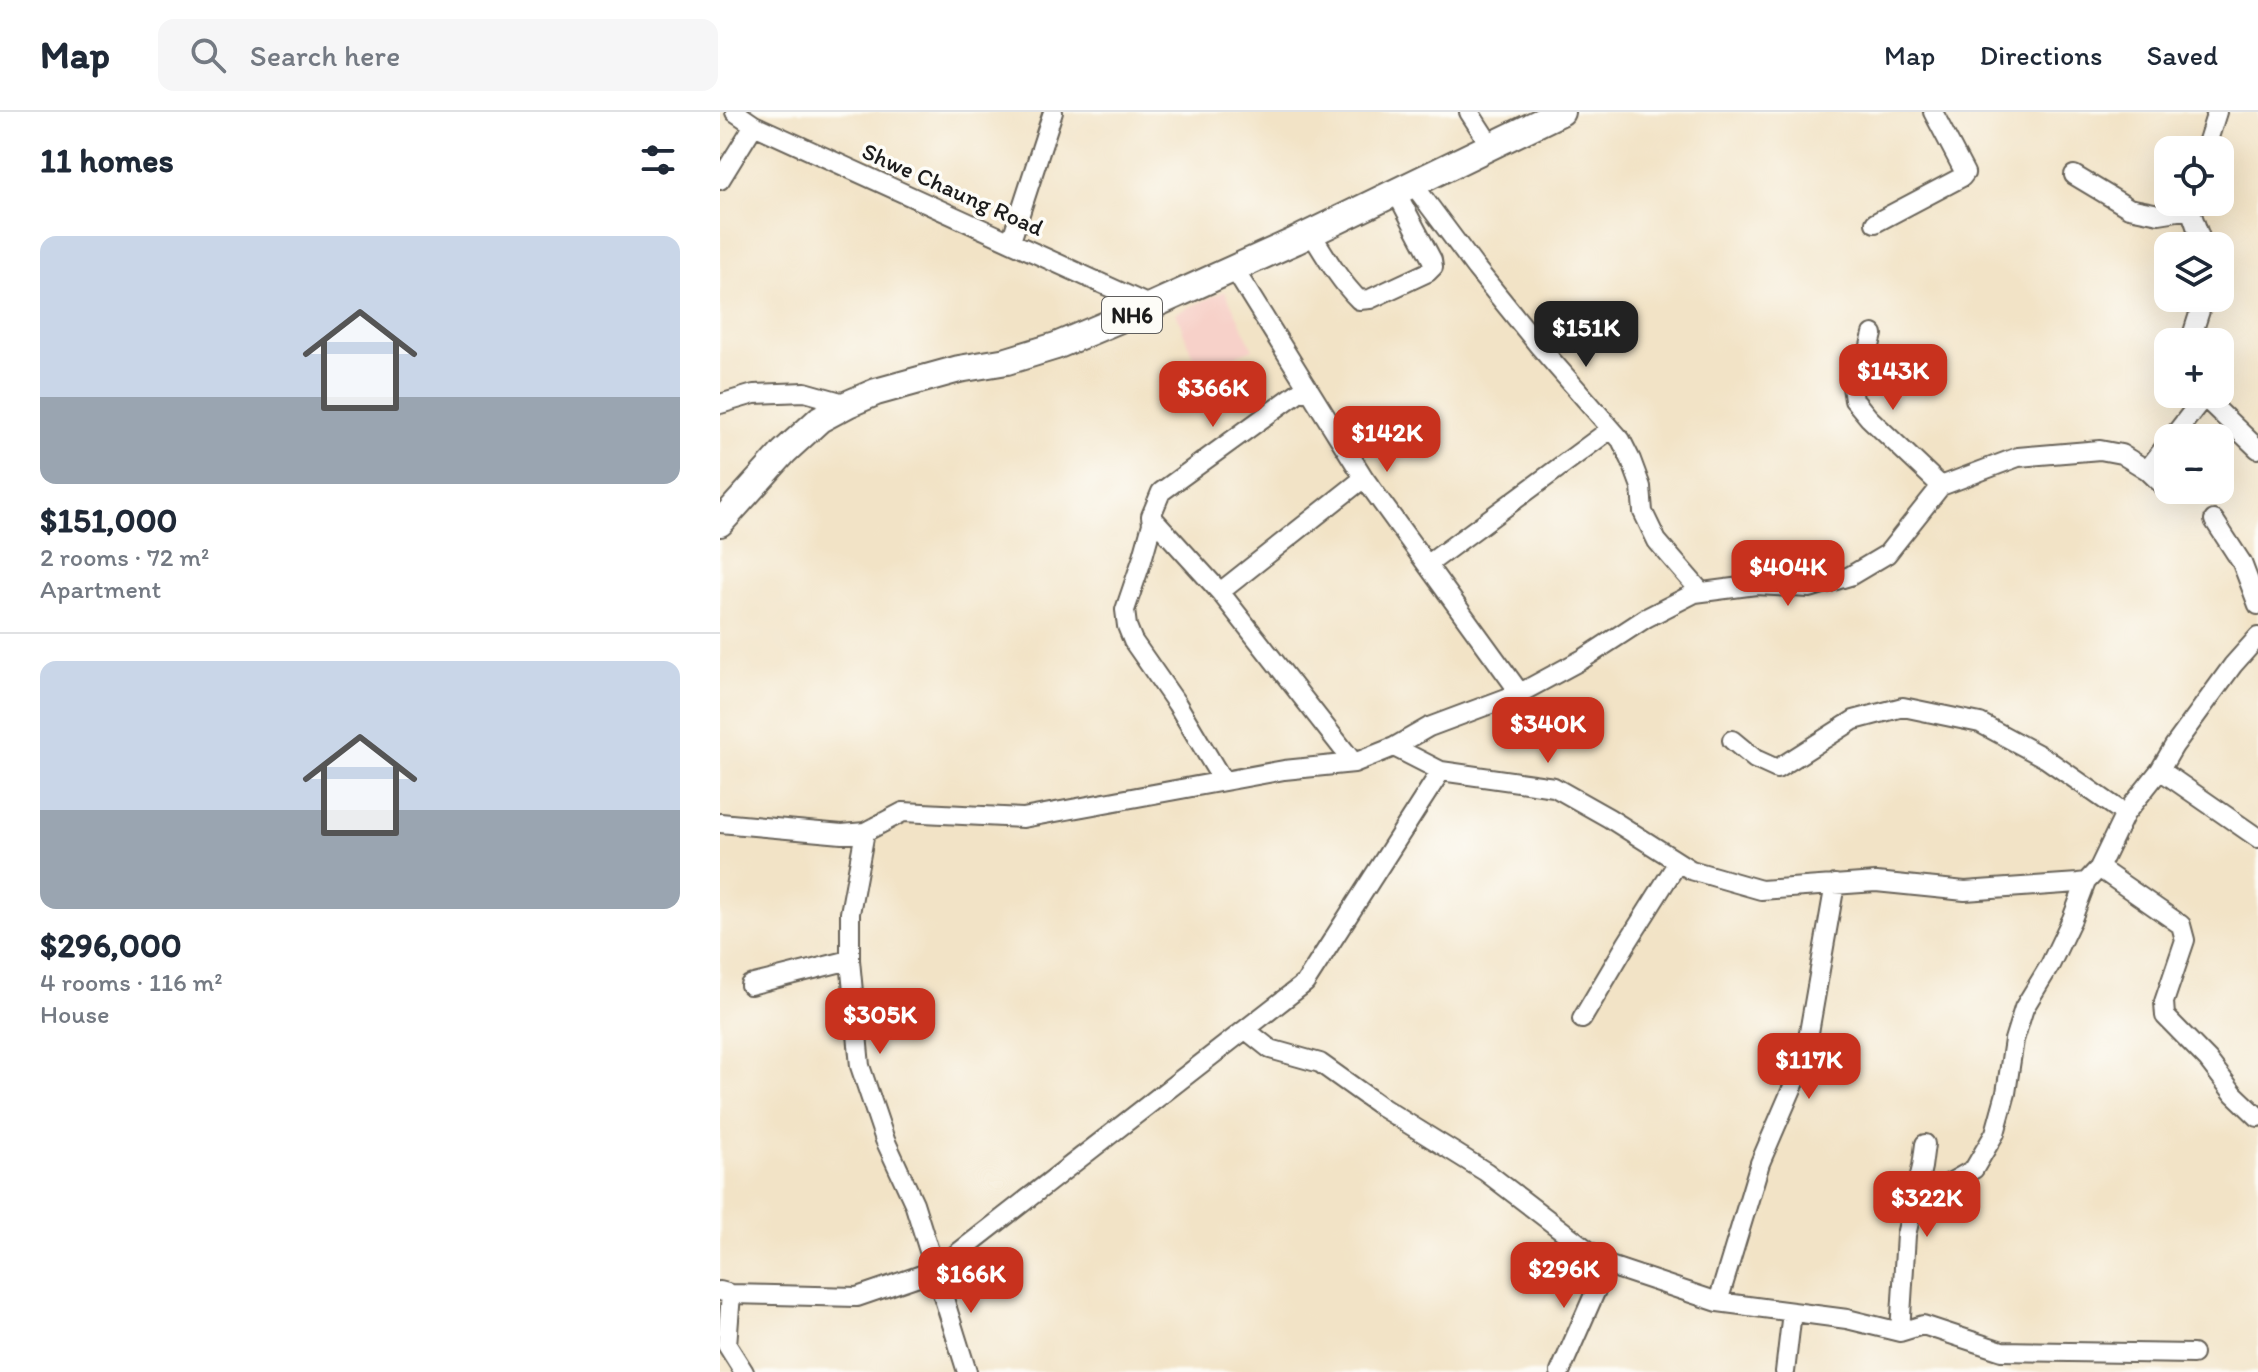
<!DOCTYPE html>
<meta charset="utf-8">
<style>
:root{--surface:#fff;--page:#f6f6f7;--text:#1f2937;--muted:#747a83;--line:#e0e1e3;--accent:#c8321e}
body{margin:0;font-family:Itim,sans-serif;background:var(--page);color:var(--text);height:100vh;display:flex;flex-direction:column;font-size:30px;white-space:nowrap}
*{box-sizing:border-box;margin:0}
p{font-size:26px;color:var(--muted)}
.icon{flex:none;width:44px;height:44px;fill:none;stroke:currentColor;stroke-width:2;stroke-linecap:round;stroke-linejoin:round}
.map{position:relative;flex:1;overflow:hidden}
.panel{display:flex;flex-direction:column;background:var(--surface);width:720px}
.panel>*{flex:none}
.fabs{position:absolute;left:1434px;top:24px;display:grid;gap:16px}
.fabs a{display:grid;place-items:center;width:80px;height:80px;border-radius:16px;background:var(--surface);box-shadow:0 8px 32px #0002;font-size:40px}
.price{position:absolute;translate:-50% -68px;padding:0 18px;border-radius:16px;background:var(--accent);color:#fff;font-size:26px;line-height:52px;filter:drop-shadow(0 2px 4px #0008)}
.price::after{content:'';position:absolute;left:50%;top:48px;width:24px;height:18px;margin-left:-12px;background:inherit;clip-path:polygon(0 0,100% 0,50% 100%)}
.price.current{background:#222;color:#fff}
ul{padding:0;list-style:none}
li{display:grid;align-content:center;gap:16px;height:424px;padding:0 40px}
li+li{border-top:2px solid var(--line)}
li span{display:grid;place-items:center;height:248px;border-radius:16px;color:#555}
li>.icon{margin-inline-start:auto}
span .icon{width:144px;height:144px;fill:#fffc;stroke-width:1}
li b{font-size:34px}
h2{display:flex;justify-content:space-between;align-items:center;height:96px;padding:0 40px;font-size:34px}
header{display:flex;align-items:center;gap:48px;box-sizing:border-box;height:112px;padding:0 40px;background:var(--surface);border-bottom:2px solid var(--line)}
header strong{font-size:38px}
nav{display:flex;gap:44px;margin-inline-start:auto;font-size:28px}
.search{width:560px;height:72px;background:var(--page);display:flex;align-items:center;gap:20px;box-sizing:border-box;padding:0 28px;border-radius:16px;color:var(--muted);font-size:30px}
main{display:flex;flex:1;min-height:0}
.map>svg:first-child{display:block}
</style>
<header>
<strong>Map</strong>
<div class="search"><svg class="icon" aria-label="search" viewBox="0 0 24 24"><circle cx="10" cy="10" r="6"/><path d="M15 15l6 6"/></svg>Search here</div>
<nav><a>Map</a><a>Directions</a><a>Saved</a></nav>
</header>
<main>
<section class="panel">
<h2>11 homes<svg class="icon" aria-label="filters" viewBox="0 0 24 24"><path d="M4 7h16M4 17h16"/><circle cx="9" cy="7" r="2"/><circle cx="15" cy="17" r="2"/></svg></h2>
<ul>
<li><span style="background:linear-gradient(#c9d6e8 65%,#9aa5b1 0)"><svg class="icon" aria-label="home" viewBox="0 0 24 24"><path d="M3 11l9-7 9 7M6 9v11h12V9"/></svg></span><div><b>$151,000</b><p>2 rooms · 72 m²</p><p>Apartment</p></div></li>
<li><span style="background:linear-gradient(#c9d6e8 60%,#9aa5b1 0)"><svg class="icon" aria-label="home" viewBox="0 0 24 24"><path d="M3 11l9-7 9 7M6 9v11h12V9"/></svg></span><div><b>$296,000</b><p>4 rooms · 116 m²</p><p>House</p></div></li>
</ul>
</section>
<div class="map">
<svg width="1538" height="1260" viewBox="0 0 1538 1260">
<rect width="100%" height="100%" fill="#fdfcf7"/>
<filter id="ink" filterUnits="userSpaceOnUse"><feTurbulence type="fractalNoise" baseFrequency=".0125" numOctaves="2"/><feDisplacementMap in="SourceGraphic" scale="16" xChannelSelector="R" yChannelSelector="G"/><feConvolveMatrix kernelMatrix="1 2 1 2 8 2 1 2 1" color-interpolation-filters="sRGB"/></filter>
<filter id="wash" filterUnits="userSpaceOnUse"><feTurbulence type="fractalNoise" baseFrequency=".006" numOctaves="4" result="noise"/><feDisplacementMap in="SourceGraphic" scale="32" xChannelSelector="R" yChannelSelector="G"/><feGaussianBlur stdDeviation="1.8" result="paint"/><feColorMatrix in="noise" values="0 0 0 0 0 0 0 0 0 0 0 0 0 0 0 0 0 1.4 0 .05"/><feComposite in="paint" operator="in"/></filter>
<g filter="url(#wash)">
<rect width="100%" height="100%" fill="#f2e3c6"/>
<path fill="#f7d1c9" d="M505,179L533,237L478,258L456,201Z"/>
</g>
<g filter="url(#ink)">
<g fill="none" stroke-linecap="round" stroke-linejoin="round">
<g stroke="#676258" stroke-width="22">
<path id="minor" d="M15,0L34,13L431,194
M749,0L771,34
M1485,38L1497,0
M1354,63L1409,96L1439,102L1470,97
M0,68L34,13
M693,72L755,155L819,234L901,328L911,348L921,375L923,400L937,429L981,480
M1471,90L1470,97L1483,134
M1155,111L1242,65L1245,61L1213,0
M591,121C606,145 619,168 639,188L650,187L708,160L713,155L712,148L676,80
M291,129L333,0
M514,157L644,366L800,581
M1153,222L1147,246L1131,268L1134,288L1149,306L1221,374
M1470,230L1484,186
M1481,282L1538,337
M0,292L34,282L85,280L128,292
M1452,326L1483,286
M1427,358L1448,331
M431,404L500,480L634,651
M1494,408L1522,451L1538,493
M707,453L891,317
M500,480L644,366
M1012,628L1035,647L1057,657L1134,608L1183,595L1260,611L1325,646L1405,702
M674,635L709,615L800,581L863,547L926,506L975,481L1036,473L1090,476L1130,464L1167,442L1221,374L1298,345L1380,338L1401,342L1427,358L1448,378
M1440,658L1538,726
M503,669L457,592L413,529L407,514L405,498L422,448L432,412L431,404L441,380L587,274
M0,711L122,722L145,720L183,700L303,706L564,658L634,651L674,635L721,659L834,675L889,706L971,758L1041,778L1156,770L1245,779L1358,771L1366,770L1379,756L1405,702L1440,658L1454,634L1513,553L1538,525
M145,720L130,801V848L140,954L165,1028L194,1091L247,1260
M1379,756L1461,813L1465,828L1444,890L1445,904L1488,948L1514,982L1538,1005
M30,873L130,848
M862,907L907,831L958,750
M526,918L550,937L600,951L663,996L766,1060L887,1153L998,1190L1127,1207L1180,1220L1203,1213L1282,1239L1473,1242
M1194,1091L1254,1057L1275,1021L1286,981L1294,928L1304,896L1330,853L1352,807L1366,770
M0,1179L11,1182L137,1185L216,1158L585,871L721,659
M11,1182L7,1233L24,1260
M998,1190L1040,1051L1084,949L1115,772
M1180,1220L1186,1123L1202,1055L1205,1032
M840,1260L887,1153
M1065,1260L1072,1200"/>
</g>
<g stroke="#676258" stroke-width="30">
<path id="highway" d="M0,411L64,340L100,307L128,292L156,280L239,257L287,249L336,234L431,194L575,129L841,0"/>
</g>
<use href="#minor" stroke="#fff" stroke-width="18"/>
<use href="#highway" stroke="#fff" stroke-width="26"/>
</g>
</g>
<g text-anchor="middle" dominant-baseline="central" stroke-width="7" stroke-linejoin="round" paint-order="stroke">
<rect fill="#fdfcf7" stroke="#605f5e" stroke-width="2" x="382" y="185" width="60" height="36" rx="6"/>
<g font-size="22" font-weight="bold" fill="#1c1c1c">
<text x="412" y="203">NH6</text>
</g>
<g font-size="24" fill="#1c1c1c" stroke="#fdfcf7">
<text transform="translate(233 77) rotate(24)">Shwe Chaung Road</text>
</g>
</g>
</svg>
<div class="fabs">
<a><svg class="icon" aria-label="locate" viewBox="0 0 24 24"><circle cx="12" cy="12" r="6"/><path d="M12 2v4M12 18v4M2 12h4M18 12h4"/></svg></a>
<a><svg class="icon" aria-label="layers" viewBox="0 0 24 24"><path d="M12 4l9 5-9 5-9-5zM3 14l9 5 9-5"/></svg></a>
<a>+</a>
<a>−</a>
</div>
<b class="price current" style="left:866px;top:257px">$151K</b>
<b class="price" style="left:1173px;top:300px">$143K</b>
<b class="price" style="left:493px;top:317px">$366K</b>
<b class="price" style="left:667px;top:362px">$142K</b>
<b class="price" style="left:1068px;top:496px">$404K</b>
<b class="price" style="left:828px;top:653px">$340K</b>
<b class="price" style="left:160px;top:944px">$305K</b>
<b class="price" style="left:1089px;top:989px">$117K</b>
<b class="price" style="left:1207px;top:1127px">$322K</b>
<b class="price" style="left:844px;top:1198px">$296K</b>
<b class="price" style="left:251px;top:1203px">$166K</b>
</div>
</main>
